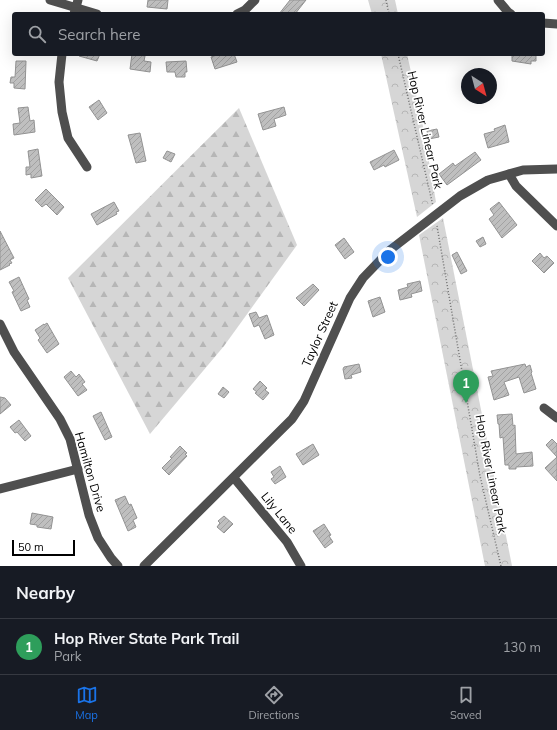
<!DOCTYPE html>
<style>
:root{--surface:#171b24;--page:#242831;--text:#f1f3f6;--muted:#9ea1a6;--line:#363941;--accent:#1a73e8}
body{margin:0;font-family:Mulish,sans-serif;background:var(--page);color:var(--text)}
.compass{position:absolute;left:461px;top:68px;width:36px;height:36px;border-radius:50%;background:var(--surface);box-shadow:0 4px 16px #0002;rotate:144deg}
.scale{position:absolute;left:12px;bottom:10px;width:63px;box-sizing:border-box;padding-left:4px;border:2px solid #000;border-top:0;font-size:11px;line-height:14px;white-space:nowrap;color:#000;-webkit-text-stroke:3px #fff;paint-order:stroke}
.you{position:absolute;left:388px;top:257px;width:14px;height:14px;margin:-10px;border:3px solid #fff;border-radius:50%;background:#1a73e8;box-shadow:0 0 0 6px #1a73e833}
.badge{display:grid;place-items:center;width:26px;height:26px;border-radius:50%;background:var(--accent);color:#fff;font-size:13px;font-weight:700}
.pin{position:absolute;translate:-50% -33px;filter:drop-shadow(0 1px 2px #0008)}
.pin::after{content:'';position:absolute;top:21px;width:14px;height:12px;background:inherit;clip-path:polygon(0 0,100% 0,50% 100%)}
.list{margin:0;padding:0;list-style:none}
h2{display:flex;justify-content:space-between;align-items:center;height:52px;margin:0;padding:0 16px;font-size:17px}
h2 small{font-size:13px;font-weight:400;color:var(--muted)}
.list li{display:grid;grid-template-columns:26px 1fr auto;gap:12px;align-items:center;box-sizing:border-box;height:56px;padding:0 16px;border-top:1px solid var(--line)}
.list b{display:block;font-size:15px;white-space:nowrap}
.list p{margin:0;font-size:13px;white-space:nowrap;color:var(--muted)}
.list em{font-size:13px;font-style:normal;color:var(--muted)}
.icon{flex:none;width:22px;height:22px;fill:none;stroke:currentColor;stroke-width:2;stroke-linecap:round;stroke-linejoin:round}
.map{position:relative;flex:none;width:557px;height:566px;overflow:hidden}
.search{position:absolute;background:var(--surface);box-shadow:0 4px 16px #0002;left:12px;right:12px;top:12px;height:44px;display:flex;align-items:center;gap:10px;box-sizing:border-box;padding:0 14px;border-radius:4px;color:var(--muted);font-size:15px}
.sheet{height:108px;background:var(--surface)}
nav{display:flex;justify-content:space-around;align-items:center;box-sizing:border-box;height:56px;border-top:1px solid var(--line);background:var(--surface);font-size:11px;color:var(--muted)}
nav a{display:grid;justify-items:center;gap:2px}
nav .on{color:var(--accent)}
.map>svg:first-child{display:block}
</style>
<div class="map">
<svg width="557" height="566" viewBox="0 0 557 566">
<defs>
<pattern id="forest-firs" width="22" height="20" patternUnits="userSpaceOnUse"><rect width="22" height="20" fill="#d6d6d6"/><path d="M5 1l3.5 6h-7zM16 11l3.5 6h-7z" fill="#b6b6b6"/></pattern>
<pattern id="park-crowns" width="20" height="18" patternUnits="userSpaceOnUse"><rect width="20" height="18" fill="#d6d6d6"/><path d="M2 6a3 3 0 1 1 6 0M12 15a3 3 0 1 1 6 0" fill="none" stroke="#b6b6b6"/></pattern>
<pattern id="building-hatch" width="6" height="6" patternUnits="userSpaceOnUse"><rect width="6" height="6" fill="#bfbfbf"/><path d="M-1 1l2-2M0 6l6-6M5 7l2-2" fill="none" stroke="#a2a2a2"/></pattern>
</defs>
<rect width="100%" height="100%" fill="#fff"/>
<!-- forest -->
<polygon fill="url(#forest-firs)" points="239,108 297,245 224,346 150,434 68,278"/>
<!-- park -->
<g fill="url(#park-crowns)">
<polygon points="368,0 395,0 398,14 372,14"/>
<polygon points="381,54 407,54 422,121 436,202 417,217"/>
<polygon points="443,218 512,566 485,566 419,235"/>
</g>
<!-- building -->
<g fill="url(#building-hatch)" stroke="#939393">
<polygon points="148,0 168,0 167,9 147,7"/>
<polygon points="290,0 306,0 295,14 279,14"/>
<polygon points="79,54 100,54 97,61 79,56"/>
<polygon points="132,54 145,56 144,61 151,62 150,72 130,69"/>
<polygon points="220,54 224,54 225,56 234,54 237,62 215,69 211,57"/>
<polygon points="512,54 536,54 536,61 531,61 531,64 512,61"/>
<polygon points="16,61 26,61 25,89 14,88 14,83 10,83 11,77 15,77"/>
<polygon points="186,61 187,72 185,72 185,77 176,77 175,72 167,72 166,62"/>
<polygon points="99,100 107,113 98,120 89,107"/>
<polygon points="28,107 30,121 34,120 35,132 14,135 13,124 20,123 18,108"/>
<polygon points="284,107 286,115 274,119 276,126 263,130 258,114"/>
<polygon points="505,125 509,142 488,148 484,134 495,131 494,129"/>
<polygon points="437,129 439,137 429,139 427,131"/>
<polygon points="140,133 146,161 136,163 128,135"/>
<polygon points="38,149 42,176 31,178 31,174 26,175 26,167 30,167 28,151"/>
<polygon points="394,150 399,160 385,167 384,165 374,170 370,162"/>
<polygon points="167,151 175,154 171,162 163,158"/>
<polygon points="475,152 481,160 447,185 439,174 453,163 455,166"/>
<polygon points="46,189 64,207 57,215 46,204 42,207 35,200"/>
<polygon points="114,202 119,211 116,212 117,214 97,225 91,214"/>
<polygon points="499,202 517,225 502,238 489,219 494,215 490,209"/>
<polygon points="0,231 14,258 10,260 12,263 9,264 10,265 0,270"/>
<polygon points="483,237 486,244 480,247 476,241"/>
<polygon points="344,238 354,252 345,259 335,245"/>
<polygon points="457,252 467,271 461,274 452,255"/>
<polygon points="540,253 544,258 547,256 554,263 544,273 532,261"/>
<polygon points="19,277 29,299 27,300 30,307 21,311 12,292 14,291 9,282"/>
<polygon points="420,281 422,291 411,294 412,297 400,300 398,290 408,287 407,284"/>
<polygon points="313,284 319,290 304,306 296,298"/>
<polygon points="380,297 385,312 373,317 368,301"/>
<polygon points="256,312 259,318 267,315 274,335 265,339 259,325 254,327 249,314"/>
<polygon points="47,323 59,344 47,353 38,340 40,338 35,330 44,324 44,325"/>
<polygon points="359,364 361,372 351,375 352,378 345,379 343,369 344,367"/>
<polygon points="525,364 526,367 530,365 532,372 531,373 536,389 524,393 519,377 504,382 509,395 494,400 488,377 493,376 491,371"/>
<polygon points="71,371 76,377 79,374 85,382 82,384 87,390 78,396 64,377"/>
<polygon points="260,381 267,388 265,390 269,393 263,400 255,393 257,392 253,389"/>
<polygon points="223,387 229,392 224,398 218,394"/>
<polygon points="0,397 5,398 11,405 0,414"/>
<polygon points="101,412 112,437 105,440 93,416"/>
<polygon points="512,414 513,426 515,425 516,454 532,452 533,466 516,467 516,469 509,469 509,465 505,465 503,437 500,438 499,424 498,424 497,415"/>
<polygon points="19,420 31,436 25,441 17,432 15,433 10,427"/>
<polygon points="552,439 557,444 557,481 545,468 557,457 546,445"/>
<polygon points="313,444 319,455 303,465 296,454"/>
<polygon points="180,446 187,453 185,454 187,456 169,475 162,468 172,458 170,457"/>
<polygon points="280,466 286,477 275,484 271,479 274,477 271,472"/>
<polygon points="125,496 129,505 131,504 137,518 133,520 136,527 128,531 115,500"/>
<polygon points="32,513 53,517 51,529 37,527 37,525 30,524"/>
<polygon points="224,516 233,524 224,533 217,527 220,523 218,521"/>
<polygon points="324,524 331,535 329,536 333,542 325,548 313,531"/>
</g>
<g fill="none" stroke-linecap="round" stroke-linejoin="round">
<!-- path -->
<g stroke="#717171" stroke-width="1.5" stroke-dasharray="1 2" stroke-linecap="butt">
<polyline points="386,0 389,14"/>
<polyline points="398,54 433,206"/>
<polyline points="437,226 480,476 501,566"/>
</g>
<!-- minor -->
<g stroke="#4f4f4f" stroke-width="9">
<polyline points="50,0 97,14"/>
<polyline points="498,0 508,12 511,14"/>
<polyline points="74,14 78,0"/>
<polyline points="237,14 245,10 255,0"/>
<polyline points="543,23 557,24"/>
<polyline points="62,54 59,82 62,112 68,138 87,167"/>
<polyline points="509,174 516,186 557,226"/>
<polyline points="0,324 14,352 60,419 70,439 89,515 98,538 111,558 118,566"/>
<polyline points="544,408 557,418"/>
<polyline points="234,478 287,542 301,566"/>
<polyline points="0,489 78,469"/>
<polyline points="144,566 292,419 304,401 350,298 363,278 390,250 460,196 488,180 523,170 557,169"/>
</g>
</g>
<g text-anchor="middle" stroke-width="3.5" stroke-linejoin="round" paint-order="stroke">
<!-- street labels -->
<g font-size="12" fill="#000" stroke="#fff">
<text transform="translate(425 130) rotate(77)" y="4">Hop River Linear Park</text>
<text transform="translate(320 334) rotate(-66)" y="4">Taylor Street</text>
<text transform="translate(90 472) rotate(74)" y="4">Hamilton Drive</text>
<text transform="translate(491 474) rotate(79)" y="4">Hop River Linear Park</text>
<text transform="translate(279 513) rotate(51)" y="4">Lily Lane</text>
</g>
</g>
</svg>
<svg class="compass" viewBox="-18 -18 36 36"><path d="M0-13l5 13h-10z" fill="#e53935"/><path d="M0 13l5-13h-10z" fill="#9ea1a6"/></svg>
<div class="scale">50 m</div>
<div class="you"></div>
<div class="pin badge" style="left:466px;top:403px;background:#2e9e5b">1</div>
<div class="search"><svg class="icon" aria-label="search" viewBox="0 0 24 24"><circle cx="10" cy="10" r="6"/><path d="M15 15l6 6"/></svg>Search here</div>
</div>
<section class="sheet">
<h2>Nearby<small></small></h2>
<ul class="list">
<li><span class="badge" style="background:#2e9e5b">1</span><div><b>Hop River State Park Trail</b><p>Park</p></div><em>130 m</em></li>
</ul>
</section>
<nav>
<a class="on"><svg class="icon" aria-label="map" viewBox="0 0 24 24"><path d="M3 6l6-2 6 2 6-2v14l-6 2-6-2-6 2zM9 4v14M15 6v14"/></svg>Map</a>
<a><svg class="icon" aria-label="directions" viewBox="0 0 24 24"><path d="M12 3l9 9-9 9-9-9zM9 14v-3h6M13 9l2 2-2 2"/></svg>Directions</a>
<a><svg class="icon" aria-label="saved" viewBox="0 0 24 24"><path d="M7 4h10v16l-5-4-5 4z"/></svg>Saved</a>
</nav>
